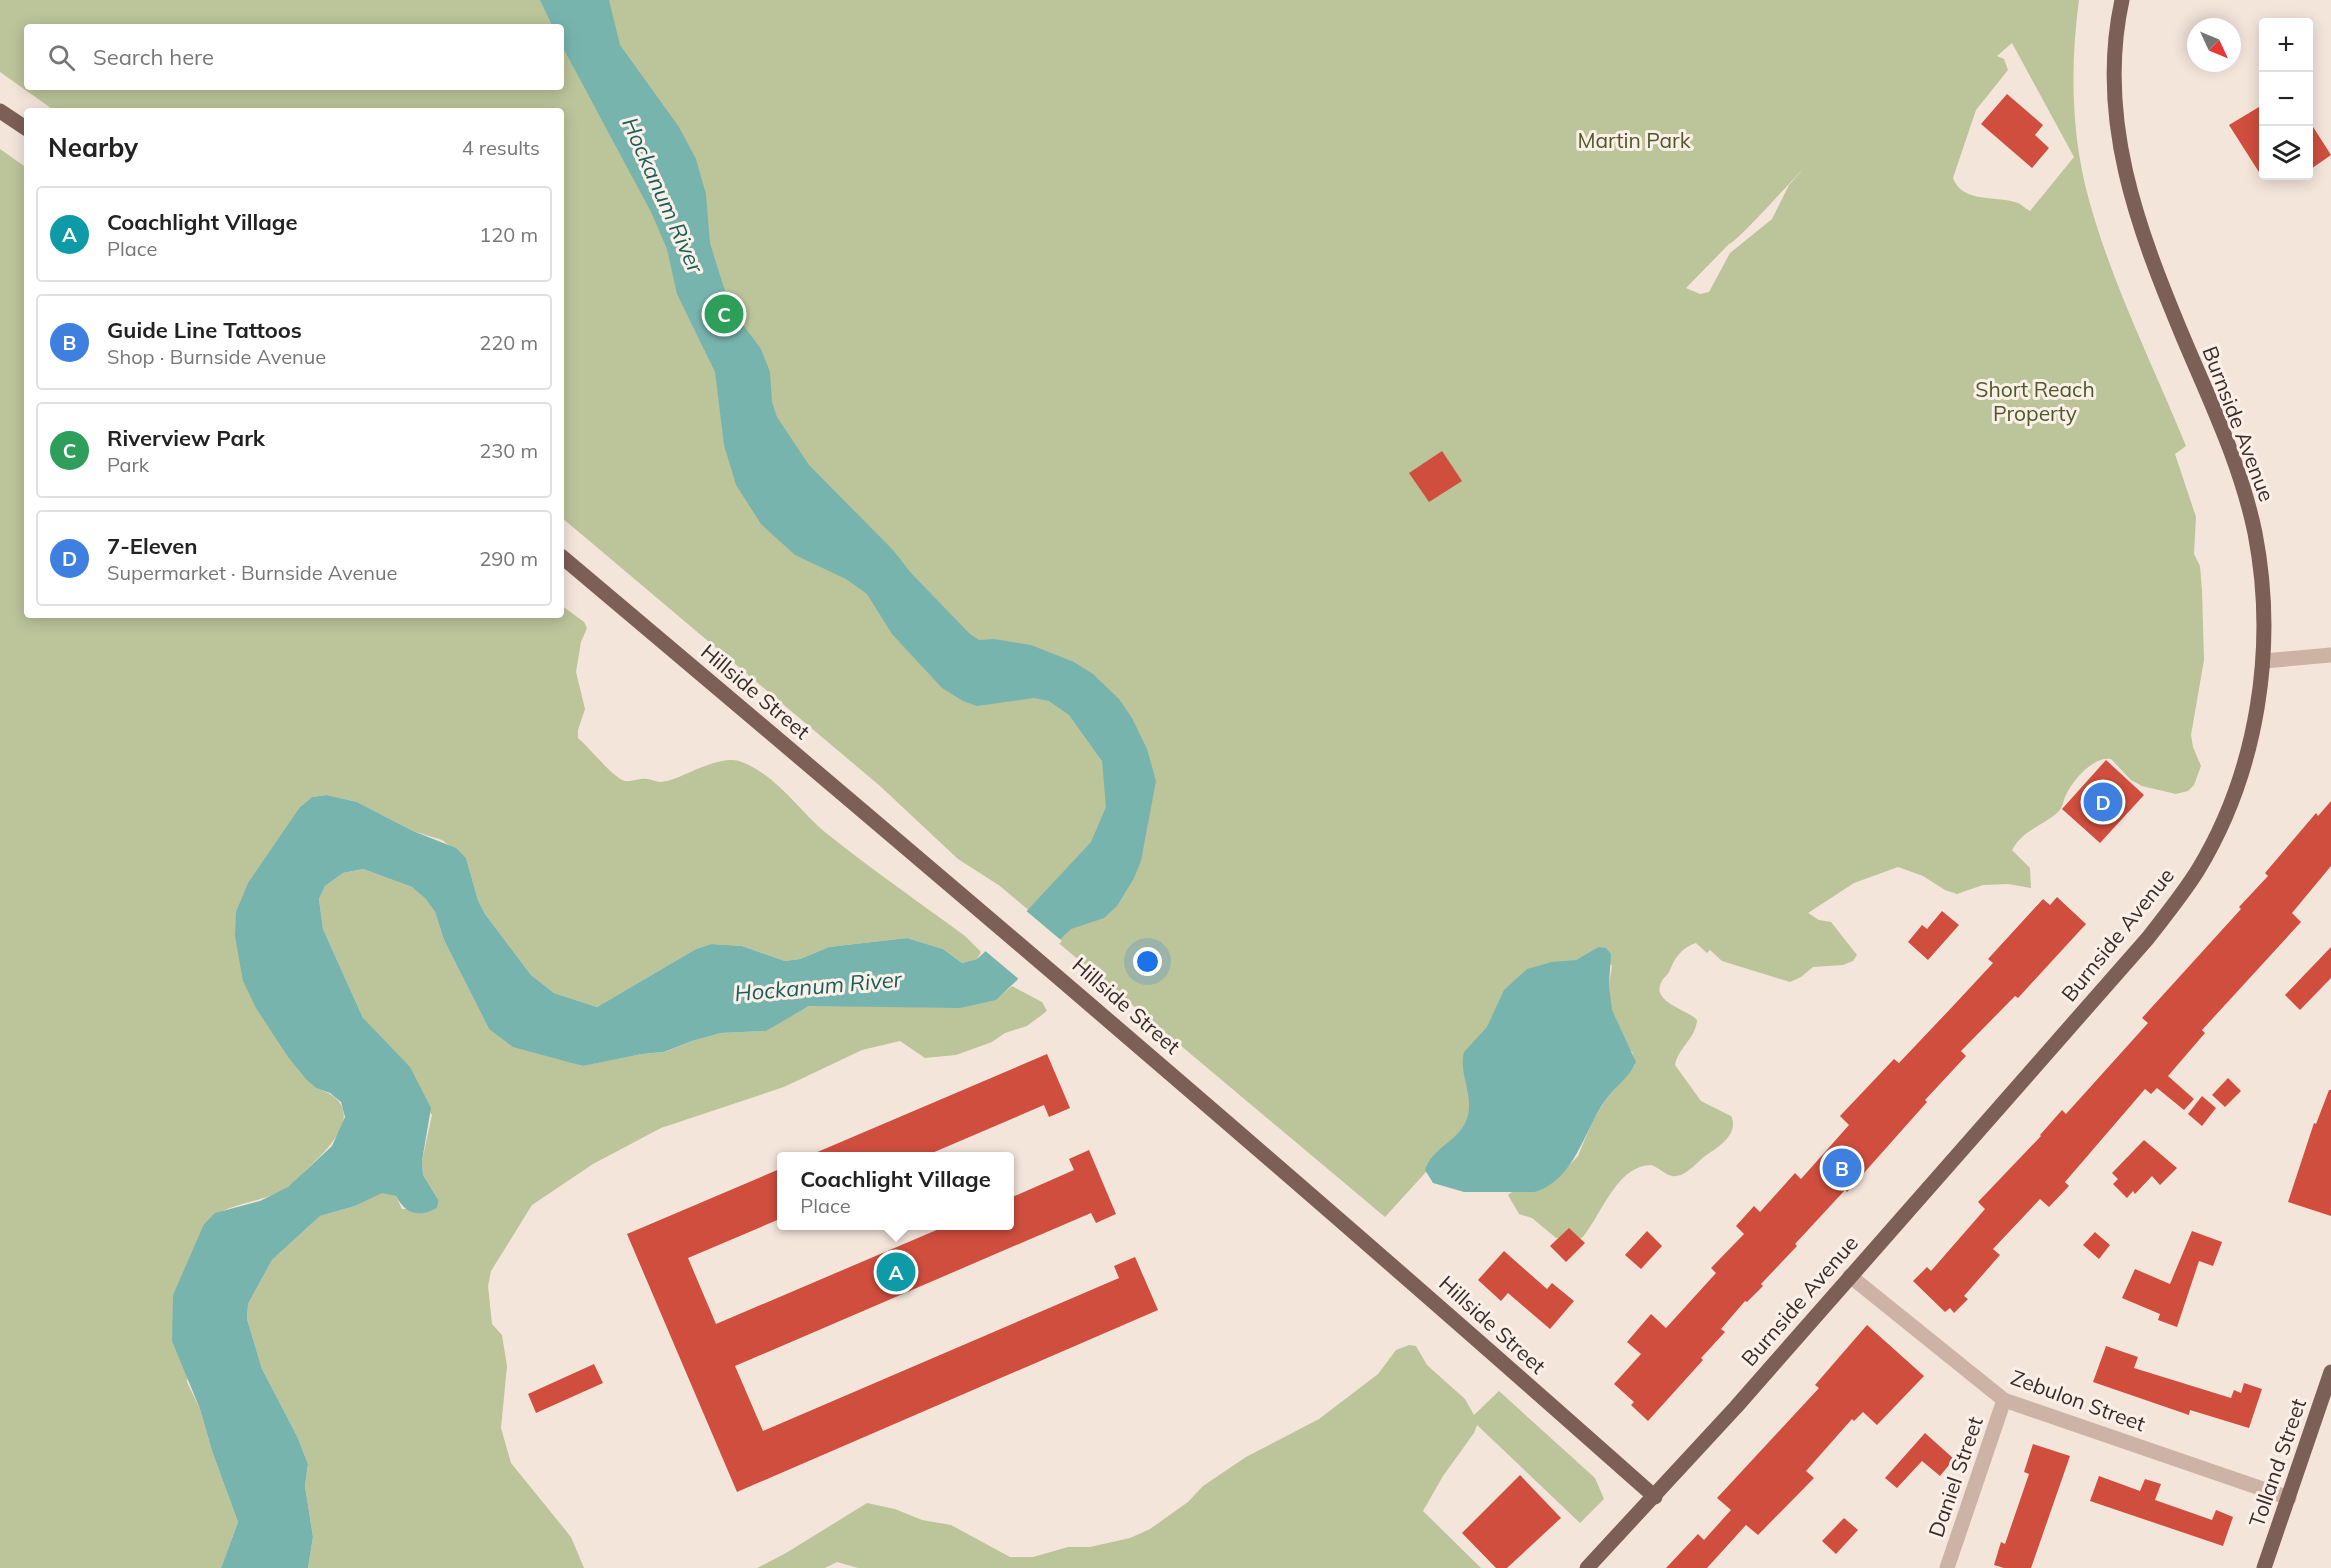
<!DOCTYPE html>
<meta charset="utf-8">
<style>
:root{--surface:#fff;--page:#f2f2f2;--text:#222;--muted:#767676;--line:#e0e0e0;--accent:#195e5a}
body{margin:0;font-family:Mulish,sans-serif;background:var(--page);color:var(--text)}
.controls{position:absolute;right:18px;top:18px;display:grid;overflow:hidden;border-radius:6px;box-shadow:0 3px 15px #0003}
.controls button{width:54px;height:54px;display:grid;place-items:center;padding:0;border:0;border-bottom:2px solid var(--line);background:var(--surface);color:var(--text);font:30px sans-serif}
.compass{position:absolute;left:2187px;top:18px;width:54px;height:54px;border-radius:50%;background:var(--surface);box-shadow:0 3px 15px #0003;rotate:134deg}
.you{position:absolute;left:1148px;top:962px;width:21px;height:21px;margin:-15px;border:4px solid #fff;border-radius:50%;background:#1a73e8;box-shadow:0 0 0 9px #1a73e833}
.badge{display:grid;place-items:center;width:39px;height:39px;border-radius:50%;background:var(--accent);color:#fff;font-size:20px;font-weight:700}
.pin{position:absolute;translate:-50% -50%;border:3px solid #fff;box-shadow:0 2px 6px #0006}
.popup{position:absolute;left:777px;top:1152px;width:237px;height:78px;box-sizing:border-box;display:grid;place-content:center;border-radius:6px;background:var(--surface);filter:drop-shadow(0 2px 4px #0005);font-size:20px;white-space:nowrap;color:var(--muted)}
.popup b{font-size:22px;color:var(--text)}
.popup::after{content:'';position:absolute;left:50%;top:100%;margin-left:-12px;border:12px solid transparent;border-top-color:var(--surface)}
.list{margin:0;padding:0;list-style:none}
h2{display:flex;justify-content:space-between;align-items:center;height:78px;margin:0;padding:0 24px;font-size:26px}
h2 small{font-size:20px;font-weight:400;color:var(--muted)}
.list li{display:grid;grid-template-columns:39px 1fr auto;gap:18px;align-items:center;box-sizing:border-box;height:96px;margin:0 12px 12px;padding:0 12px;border:2px solid var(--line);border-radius:6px}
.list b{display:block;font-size:22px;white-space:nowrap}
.list p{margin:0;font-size:20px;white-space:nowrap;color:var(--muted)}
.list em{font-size:20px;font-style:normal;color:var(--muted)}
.icon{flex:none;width:33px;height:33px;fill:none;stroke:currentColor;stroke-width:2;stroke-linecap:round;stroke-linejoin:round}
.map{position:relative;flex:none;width:2331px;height:1568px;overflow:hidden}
.search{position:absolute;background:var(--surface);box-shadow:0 3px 15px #0003;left:24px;top:24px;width:540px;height:66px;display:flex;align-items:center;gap:15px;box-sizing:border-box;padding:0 21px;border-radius:6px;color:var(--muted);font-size:22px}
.panel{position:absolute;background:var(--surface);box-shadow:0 3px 15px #0003;left:24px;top:108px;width:540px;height:510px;border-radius:6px}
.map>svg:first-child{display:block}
</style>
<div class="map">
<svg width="2331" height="1568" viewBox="0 0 2331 1568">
<rect width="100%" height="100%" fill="#f4e5db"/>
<!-- green -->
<g fill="#bcc49a" fill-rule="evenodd">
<path d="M 0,0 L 2079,0 C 2070,66 2071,135 2089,200 C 2112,284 2153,365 2186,446 L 2175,454 L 2196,517 L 2194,554 L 2200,566 L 2202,591 L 2204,660 L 2191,735 L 2193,747 L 2201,766 L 2194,785 L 2188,791 L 2176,794 L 2142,786 L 2131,780 L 2111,759 C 2093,756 2073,780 2066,795 C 2063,800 2063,808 2058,812 C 2043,826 2024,829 2012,850 L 2030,868 L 2031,888 L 2008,884 L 1983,885 L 1957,894 L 1945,890 L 1923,876 L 1898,867 L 1854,883 L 1808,913 L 1819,920 L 1831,922 L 1857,955 L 1853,961 L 1843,965 L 1813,967 L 1801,977 L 1790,982 L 1722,961 L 1710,950 L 1707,953 L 1696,943 C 1683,947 1675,957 1670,970 C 1668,975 1664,977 1662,981 C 1649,1002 1689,1010 1697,1020 C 1696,1038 1678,1048 1675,1065 L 1701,1101 L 1731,1116 C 1740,1134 1717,1148 1705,1156 C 1696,1163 1685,1178 1672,1176 C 1666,1175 1658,1167 1651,1165 C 1616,1166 1602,1215 1582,1238 L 1556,1238 L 1532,1218 L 1519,1214 L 1508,1195 L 1512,1192 L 1535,1192 L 1565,1170 L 1578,1156 L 1592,1122 L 1606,1099 L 1635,1065 L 1632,1051 L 1426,1170 L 1426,1172 L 1385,1217 L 1049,935 L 1052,930 L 1000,886 L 958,859 L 880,786 L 561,517 L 561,111 L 55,111 L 0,72 ZM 27,27 L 561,27 L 561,87 L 27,87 ZM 2012,43 L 2074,157 L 2030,211 C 2026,209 2022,205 2018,203 C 1998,195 1962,204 1953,178 L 1976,110 L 2008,70 L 2004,59 L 1997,56 ZM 1804,168 L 1789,185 L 1772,219 L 1730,253 L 1709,292 L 1700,294 L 1686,288 L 1729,244 C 1738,241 1792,180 1804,168 ZM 1598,947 L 1612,966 L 1609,985 L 1610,1002 L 1565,962 L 1576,960 Z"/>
<path d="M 0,149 L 27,168 L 27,615 L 561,615 L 561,605 L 584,622 L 587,628 L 581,642 L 576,672 L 585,709 L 578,730 L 578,738 C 590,748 613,778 625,781 C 631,782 640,778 647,779 C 651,779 656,782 660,782 C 678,782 716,754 739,761 C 776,774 797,809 826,833 C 871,869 919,902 965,936 L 981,952 L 977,959 L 962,963 L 943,949 L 907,938 L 829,947 L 800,959 L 785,961 L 742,946 L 711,944 L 696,949 L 597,1007 L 554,993 L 531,975 L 485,914 L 478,900 L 466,858 L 442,840 L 413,831 L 357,802 L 327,795 L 312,797 L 300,807 L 293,821 L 316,1088 C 368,1105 336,1142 310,1166 C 303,1173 295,1182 287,1188 C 261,1204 225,1202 204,1224 L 187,1382 L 200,1409 L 212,1451 L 238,1522 L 221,1568 L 0,1568 Z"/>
<polygon points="363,869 412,887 427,899 435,912 444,940 489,1029 582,1066 642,1054 665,1052 692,1041 721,1033 765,1031 809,1006 995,1000 1012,986 1042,1002 1047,1011 1027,1026 1005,1033 992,1042 956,1055 925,1058 900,1041 862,1050 784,1087 661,1128 593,1164 532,1205 491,1271 488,1286 492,1324 502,1335 507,1366 501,1428 511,1463 571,1537 584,1568 308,1568 313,1537 305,1486 308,1464 297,1436 262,1369 247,1319 248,1304 272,1260 320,1216 355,1206 382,1192 396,1196 402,1209 437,1208 439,1201 423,1175 422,1161 432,1115 363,1018 323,929 319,899 325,886 343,873"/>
<polygon points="1409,1345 1416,1346 1427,1365 1465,1399 1474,1415 1499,1391 1595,1478 1604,1499 1580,1523 1477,1425 1474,1433 1443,1476 1423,1511 1481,1568 858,1568 837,1562 825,1568 757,1568 786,1553 867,1503 895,1509 922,1520 951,1525 1010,1557 1033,1557 1068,1547 1090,1547 1130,1538 1150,1529 1188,1502 1203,1486 1246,1457 1319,1419 1378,1374 1396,1350"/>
</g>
<!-- water -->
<g fill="#78b4ae">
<path d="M 540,0 L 609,0 L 620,45 L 679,127 L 696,159 L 706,194 L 710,243 L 724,288 L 738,318 L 761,349 L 770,372 L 772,402 L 777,417 L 809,465 L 893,550 L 911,573 L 970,634 L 979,640 L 994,639 L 1031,645 L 1074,662 L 1093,674 L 1119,699 L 1132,718 L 1147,749 L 1156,781 L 1141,861 L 1134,878 L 1117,906 L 1104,918 L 1071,929 L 996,1000 L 960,1008 L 809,1006 L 766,1031 L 721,1033 L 692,1041 L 664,1052 L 642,1054 L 583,1066 L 513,1047 L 489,1029 L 444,940 L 435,912 L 426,899 L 412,887 L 363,869 L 343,873 L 325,886 L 319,899 L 323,929 L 363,1018 L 410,1067 L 431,1108 L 422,1161 L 423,1175 L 439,1201 L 437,1208 C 419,1218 405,1214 396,1196 L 382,1193 L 355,1206 L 320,1216 L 272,1260 L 248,1304 L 247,1319 L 262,1369 L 297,1436 L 308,1464 L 305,1486 L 313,1537 L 308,1568 L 221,1568 L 238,1522 L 212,1451 L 200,1409 L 172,1341 L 173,1295 L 204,1224 L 215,1213 L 260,1201 L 288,1187 L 332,1146 L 345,1117 L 341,1102 L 330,1093 L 316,1088 L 306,1079 L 288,1057 L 256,1008 L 243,981 L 235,936 L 236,912 L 248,883 L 300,807 L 312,797 L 327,795 L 357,802 L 413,831 L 456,848 L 466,858 L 478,900 L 485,914 L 531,975 L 554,993 L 597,1007 L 696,949 L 711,944 L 742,946 L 785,961 L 800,959 L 829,947 L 907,938 L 943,949 L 962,963 L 977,959 L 1010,929 L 1091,842 L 1106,807 L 1102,761 L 1069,715 L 1049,701 L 1034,698 L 977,706 L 963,701 L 942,688 L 892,634 L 867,594 L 846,579 L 795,555 L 761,524 L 736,485 L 724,445 L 715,372 L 677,294 L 667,249 L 651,212 L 561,44 L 561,27 L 553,27 Z"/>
<path d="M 1598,947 L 1606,948 L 1611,954 L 1609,985 L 1612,1010 L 1636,1062 C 1629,1078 1614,1087 1604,1102 C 1583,1133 1575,1179 1535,1192 L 1464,1192 L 1433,1183 L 1425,1170 C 1432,1148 1458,1141 1466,1121 C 1476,1098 1458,1075 1464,1052 L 1487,1027 L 1504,990 L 1527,969 L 1552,962 L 1576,960 Z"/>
</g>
<!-- pier -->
<polygon fill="#f4e5db" points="1024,909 1062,941 1021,981 983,949"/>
<!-- building -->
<g fill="#d04e3e">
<polygon points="2007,94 2043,125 2035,135 2049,148 2032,168 1981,124"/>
<polygon points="2264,104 2264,180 2229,125"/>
<polygon points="2308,119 2331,155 2308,171"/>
<polygon points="1442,451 1462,481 1429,502 1409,473"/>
<polygon points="2106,760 2144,795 2100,843 2062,809"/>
<polygon points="2331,801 2331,866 2292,913 2301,922 2202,1030 2205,1033 2168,1076 2194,1099 2184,1110 2157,1088 2151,1094 2145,1089 2065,1182 2069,1186 2049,1207 2040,1199 1993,1249 2000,1255 1964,1296 1968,1299 1954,1313 1950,1308 1945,1312 1913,1281 1927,1267 1931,1271 1985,1209 1978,1202 2041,1136 2040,1135 2062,1110 2066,1114 2148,1023 2142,1018 2241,909 2239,907 2268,876 2265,873 2316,813 2318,816"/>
<polygon points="2057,897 2086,924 2018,998 2015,996 1961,1051 1966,1056 1925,1100 1927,1102 1847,1192 1845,1190 1795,1244 1797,1246 1761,1284 1763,1286 1747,1302 1745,1301 1721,1329 1725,1332 1701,1358 1703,1360 1648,1421 1631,1405 1634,1402 1614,1384 1641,1354 1627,1342 1651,1314 1666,1328 1716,1273 1711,1268 1744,1234 1736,1226 1754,1206 1760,1212 1795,1173 1801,1179 1849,1125 1840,1116 1894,1059 1899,1063 1953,1006 1993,963 1988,959 2043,899 2050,905"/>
<polygon points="1942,911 1959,925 1928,960 1908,942 1922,925 1927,929"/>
<polygon points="2331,947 2331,978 2300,1010 2285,995"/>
<polygon points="1047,1054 1070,1108 1049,1117 1044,1105 925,1156 808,1156"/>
<polygon points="2228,1078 2241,1091 2225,1107 2212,1095"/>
<polygon points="2329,1090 2331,1090 2331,1216 2288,1202 2314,1123 2316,1124"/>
<polygon points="2202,1096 2216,1108 2202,1126 2188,1114"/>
<polygon points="2144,1140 2177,1168 2160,1185 2152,1176 2135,1194 2133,1191 2127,1198 2113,1184 2118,1179 2112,1173"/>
<polygon points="1089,1150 1116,1214 1096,1223 1091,1213 735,1366 763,1431 1119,1278 1114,1266 1135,1257 1158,1310 737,1492 627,1234 782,1168 782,1218 688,1258 716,1324 946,1226 1010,1226 1010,1198 1074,1170 1069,1159"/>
<polygon points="1569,1228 1585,1243 1566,1262 1550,1246"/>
<polygon points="1647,1231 1662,1246 1641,1269 1625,1255"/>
<polygon points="2192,1231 2222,1242 2213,1266 2199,1261 2177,1327 2158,1320 2160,1314 2122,1298 2135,1269 2170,1284"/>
<polygon points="2095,1232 2110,1245 2099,1259 2083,1245"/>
<polygon points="1504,1251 1547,1289 1552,1283 1574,1301 1550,1329 1508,1293 1501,1301 1478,1280"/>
<polygon points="1867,1325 1924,1376 1877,1425 1863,1412 1854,1421 1852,1419 1806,1471 1814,1478 1758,1535 1746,1525 1707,1568 1666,1568 1698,1534 1704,1540 1731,1510 1717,1498 1819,1388 1815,1385"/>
<polygon points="2106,1346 2138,1357 2134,1368 2231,1398 2234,1390 2241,1393 2244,1383 2262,1389 2249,1428 2190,1410 2189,1415 2093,1382"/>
<polygon points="594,1364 603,1383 536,1413 528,1394"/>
<polygon points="1925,1433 1954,1459 1940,1476 1922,1461 1897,1488 1885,1478"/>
<polygon points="2033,1444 2070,1456 2031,1568 2004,1568 1994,1565 2001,1542 2005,1544 2029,1474 2024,1472"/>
<polygon points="1520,1475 1561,1518 1507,1568 1496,1568 1462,1533"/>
<polygon points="2099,1476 2140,1491 2145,1479 2161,1484 2155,1500 2212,1520 2216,1510 2233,1517 2223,1546 2090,1501"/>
<polygon points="1844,1518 1858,1530 1836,1554 1822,1541"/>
</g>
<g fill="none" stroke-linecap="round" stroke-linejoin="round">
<!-- minor -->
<g stroke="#cdb3a6" stroke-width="15">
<polyline points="2264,661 2331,655"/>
<polyline points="1850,1276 2004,1400 2289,1498"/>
<polyline points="1947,1568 2004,1400"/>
</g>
<!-- major -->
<g stroke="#7c5f57" stroke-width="15">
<polyline points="0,111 27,129"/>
<path d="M 561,556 C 929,866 1295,1177 1655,1497"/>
<path d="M 1587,1568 L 1736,1407 L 2148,938 C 2165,916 2183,894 2198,870 C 2258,771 2277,646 2255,533 C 2241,465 2210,401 2183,337 C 2138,229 2096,119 2122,0"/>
<polyline points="2264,1568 2331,1372"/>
</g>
</g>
<g text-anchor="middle" stroke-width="6" stroke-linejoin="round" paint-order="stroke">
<!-- park labels -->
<g font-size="21" fill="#4e5929" stroke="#fbf0e8">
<text x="1634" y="148">Martin Park</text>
<text x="2035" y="397">Short Reach<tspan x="2035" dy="24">Property</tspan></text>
</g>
<!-- street labels -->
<g font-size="21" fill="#392b28" stroke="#fbf0e8">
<text transform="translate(2238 424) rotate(69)" y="7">Burnside Avenue</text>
<text transform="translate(755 692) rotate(40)" y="7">Hillside Street</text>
<text transform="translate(2118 935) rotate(-51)" y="7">Burnside Avenue</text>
<text transform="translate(1126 1006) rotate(41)" y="7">Hillside Street</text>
<text transform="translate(1800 1301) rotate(-49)" y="7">Burnside Avenue</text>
<text transform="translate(1492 1325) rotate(42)" y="7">Hillside Street</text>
<text transform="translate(2078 1401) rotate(20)" y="7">Zebulon Street</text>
<text transform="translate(2278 1463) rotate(-71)" y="7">Tolland Street</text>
<text transform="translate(1956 1477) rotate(-71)" y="7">Daniel Street</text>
</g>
<!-- water labels -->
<g font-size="22" font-style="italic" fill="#195e5a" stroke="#fbf0e8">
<text transform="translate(663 195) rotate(66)" y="8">Hockanum River</text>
<text transform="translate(818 986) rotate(-5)" y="8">Hockanum River</text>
</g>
</g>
</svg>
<div class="controls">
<button>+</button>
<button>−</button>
<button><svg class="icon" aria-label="layers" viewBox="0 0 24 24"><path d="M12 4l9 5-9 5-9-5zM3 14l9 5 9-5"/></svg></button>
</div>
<svg class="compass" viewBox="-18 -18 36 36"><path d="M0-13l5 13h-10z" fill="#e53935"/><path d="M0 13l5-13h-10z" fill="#767676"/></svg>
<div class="you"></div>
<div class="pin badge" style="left:896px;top:1272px;background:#0f9aa8">A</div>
<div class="popup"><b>Coachlight Village</b>Place</div>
<div class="pin badge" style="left:1842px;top:1168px;background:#3f7fe0">B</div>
<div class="pin badge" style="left:724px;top:314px;background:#2e9e5b">C</div>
<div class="pin badge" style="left:2103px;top:802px;background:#3f7fe0">D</div>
<div class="search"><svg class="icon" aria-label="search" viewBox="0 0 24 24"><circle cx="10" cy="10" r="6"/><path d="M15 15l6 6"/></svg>Search here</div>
<section class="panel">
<h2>Nearby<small>4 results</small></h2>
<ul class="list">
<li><span class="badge" style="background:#0f9aa8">A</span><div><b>Coachlight Village</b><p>Place</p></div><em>120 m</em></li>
<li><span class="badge" style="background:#3f7fe0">B</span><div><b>Guide Line Tattoos</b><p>Shop · Burnside Avenue</p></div><em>220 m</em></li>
<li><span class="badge" style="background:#2e9e5b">C</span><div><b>Riverview Park</b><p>Park</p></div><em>230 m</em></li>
<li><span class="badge" style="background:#3f7fe0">D</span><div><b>7-Eleven</b><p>Supermarket · Burnside Avenue</p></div><em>290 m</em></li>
</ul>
</section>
</div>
